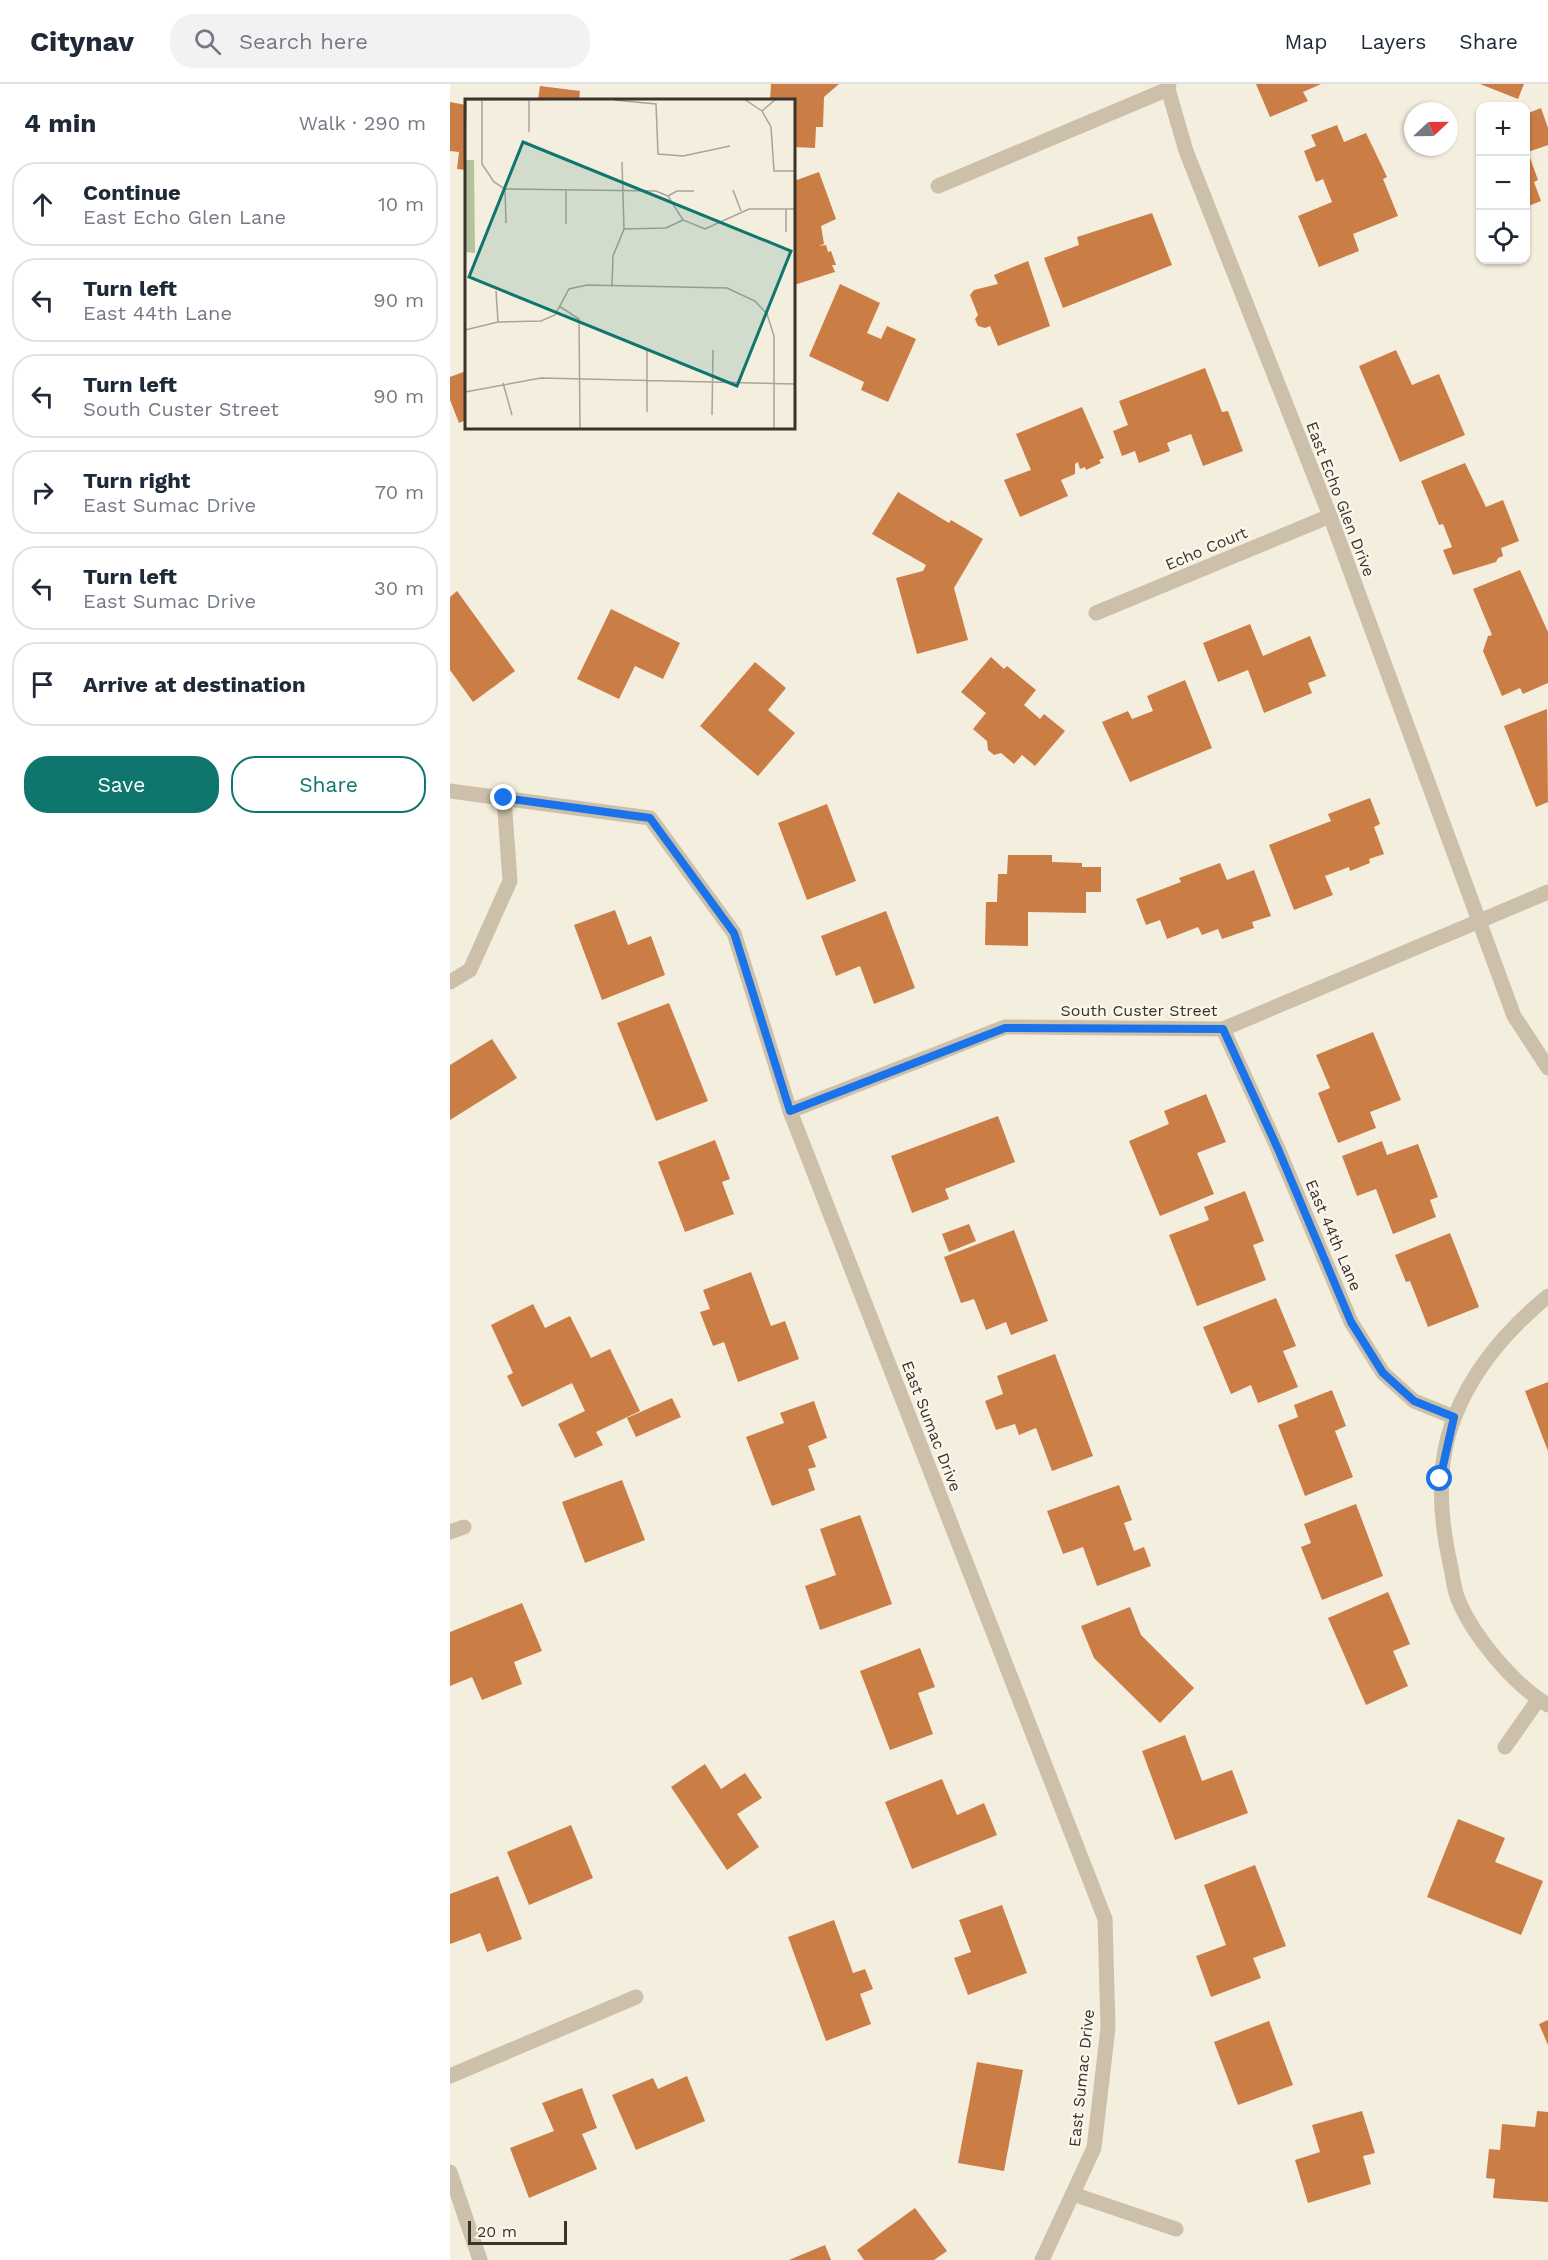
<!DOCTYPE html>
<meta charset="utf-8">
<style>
:root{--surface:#fff;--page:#f2f2f3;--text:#1f2937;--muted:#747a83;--line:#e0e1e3;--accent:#0f766e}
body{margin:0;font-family:"Work Sans",sans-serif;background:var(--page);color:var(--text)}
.controls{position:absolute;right:18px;top:18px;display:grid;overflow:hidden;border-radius:12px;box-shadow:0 2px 4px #0004}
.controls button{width:54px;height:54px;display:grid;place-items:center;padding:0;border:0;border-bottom:2px solid var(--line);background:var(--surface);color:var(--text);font:30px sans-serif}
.compass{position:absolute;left:954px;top:18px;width:54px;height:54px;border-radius:50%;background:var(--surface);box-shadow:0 2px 4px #0004;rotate:68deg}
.scale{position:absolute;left:18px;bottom:15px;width:99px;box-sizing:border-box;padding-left:6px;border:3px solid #3b322a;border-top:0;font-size:16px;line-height:21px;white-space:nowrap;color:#3b322a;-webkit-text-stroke:4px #fbf7ec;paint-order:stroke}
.stop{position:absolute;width:18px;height:18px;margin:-14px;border:4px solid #1a73e8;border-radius:50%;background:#fff}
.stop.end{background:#1a73e8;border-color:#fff;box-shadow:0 2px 6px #0008}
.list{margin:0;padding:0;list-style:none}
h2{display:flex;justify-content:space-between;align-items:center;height:78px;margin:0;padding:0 24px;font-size:26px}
h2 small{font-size:20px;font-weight:400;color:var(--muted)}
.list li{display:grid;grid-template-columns:39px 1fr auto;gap:18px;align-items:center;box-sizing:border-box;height:84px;margin:0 12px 12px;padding:0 12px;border:2px solid var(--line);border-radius:24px}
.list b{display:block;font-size:22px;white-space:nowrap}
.list p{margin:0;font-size:20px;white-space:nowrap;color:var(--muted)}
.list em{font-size:20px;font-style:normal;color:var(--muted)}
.actions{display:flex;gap:12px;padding:18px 24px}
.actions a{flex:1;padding:14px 0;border:2px solid var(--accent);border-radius:24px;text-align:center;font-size:21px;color:var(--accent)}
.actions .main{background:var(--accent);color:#fff}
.icon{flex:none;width:33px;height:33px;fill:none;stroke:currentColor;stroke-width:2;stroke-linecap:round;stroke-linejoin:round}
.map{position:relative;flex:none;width:1098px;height:2176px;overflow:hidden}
header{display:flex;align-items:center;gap:36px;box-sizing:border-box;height:84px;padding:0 30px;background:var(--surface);border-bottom:2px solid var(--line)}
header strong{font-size:28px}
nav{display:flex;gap:33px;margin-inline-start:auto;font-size:21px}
.search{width:420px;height:54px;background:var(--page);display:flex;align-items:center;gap:15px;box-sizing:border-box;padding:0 21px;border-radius:24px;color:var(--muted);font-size:22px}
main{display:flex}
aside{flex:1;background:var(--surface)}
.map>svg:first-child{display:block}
</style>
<header>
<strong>Citynav</strong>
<div class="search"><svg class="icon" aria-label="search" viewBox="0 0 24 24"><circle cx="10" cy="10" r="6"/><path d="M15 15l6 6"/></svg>Search here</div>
<nav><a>Map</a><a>Layers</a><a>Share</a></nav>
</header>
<main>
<aside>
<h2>4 min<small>Walk · 290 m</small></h2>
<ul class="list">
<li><svg class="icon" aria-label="ahead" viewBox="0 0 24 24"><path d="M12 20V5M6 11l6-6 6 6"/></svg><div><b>Continue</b><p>East Echo Glen Lane</p></div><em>10 m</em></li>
<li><svg class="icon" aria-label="left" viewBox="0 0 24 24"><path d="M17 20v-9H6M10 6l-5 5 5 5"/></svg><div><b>Turn left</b><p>East 44th Lane</p></div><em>90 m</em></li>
<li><svg class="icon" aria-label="left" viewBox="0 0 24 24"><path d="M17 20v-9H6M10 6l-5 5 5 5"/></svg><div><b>Turn left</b><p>South Custer Street</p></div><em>90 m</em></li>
<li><svg class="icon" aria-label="right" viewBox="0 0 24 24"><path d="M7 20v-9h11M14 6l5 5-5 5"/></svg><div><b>Turn right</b><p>East Sumac Drive</p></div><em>70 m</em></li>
<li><svg class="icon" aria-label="left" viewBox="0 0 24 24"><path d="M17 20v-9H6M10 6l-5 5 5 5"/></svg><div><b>Turn left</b><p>East Sumac Drive</p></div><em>30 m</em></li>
<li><svg class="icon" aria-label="arrive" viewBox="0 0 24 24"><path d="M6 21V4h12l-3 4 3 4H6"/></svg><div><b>Arrive at destination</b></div></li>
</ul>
<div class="actions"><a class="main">Save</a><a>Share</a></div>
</aside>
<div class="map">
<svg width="1098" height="2176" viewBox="0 0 1098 2176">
<rect width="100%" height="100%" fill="#f4eedf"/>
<!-- building -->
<g fill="#cb7d46">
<polygon points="321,0 389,0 374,13 373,43 366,43 365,64 344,63 344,16 320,16"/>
<polygon points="806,0 871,0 853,8 858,17 820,33"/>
<polygon points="1030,0 1074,0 1068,15"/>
<polygon points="90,2 130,7 129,16 88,16"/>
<polygon points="0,18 16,21 16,86 7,85 9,68 0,67"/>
<polygon points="1091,24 1098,44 1098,61 1078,68 1088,96 1084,98 1091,117 1076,123 1076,30"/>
<polygon points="887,41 894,58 916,49 937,93 933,95 948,132 903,150 909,167 869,183 848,132 882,118 873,95 866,98 854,67 866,62 861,51"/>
<polygon points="369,88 386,135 371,142 374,160 369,162 376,161 378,168 381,167 386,181 382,181 385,188 344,201 344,97"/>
<polygon points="702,129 722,181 613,224 594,174 629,161 627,153"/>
<polygon points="578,177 600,242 548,262 540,242 535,244 528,242 525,235 528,231 520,211 524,206 548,200 544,191"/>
<polygon points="390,200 430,219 417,249 431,255 437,242 466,255 438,318 411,306 414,298 359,272"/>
<polygon points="946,266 962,301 989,290 1015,351 950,378 909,282"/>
<polygon points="755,284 772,328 778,327 793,367 753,382 741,350 717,359 720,367 689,379 685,367 672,372 663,347 678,341 669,317"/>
<polygon points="16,287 16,336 9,339 0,316 0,293"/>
<polygon points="632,323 654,374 649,376 651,379 636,386 635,383 630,385 628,378 625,380 625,390 611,396 618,412 570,433 554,396 581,386 566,350"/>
<polygon points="1015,379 1036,423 1053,416 1069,457 1051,464 1053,472 1048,474 1046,478 1003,491 993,466 1002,463 993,440 989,441 971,397"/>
<polygon points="448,408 499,439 501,436 533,455 504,504 518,556 467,570 446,494 473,487 476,481 422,450"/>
<polygon points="1070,486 1098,548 1098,599 1073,610 1070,604 1052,612 1033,567 1038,552 1042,551 1023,505"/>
<polygon points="7,507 65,587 23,618 0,586 0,513"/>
<polygon points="161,525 230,559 213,595 185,582 169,615 127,595"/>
<polygon points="800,540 813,572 860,552 876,592 858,599 862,609 814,629 798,586 768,598 753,559"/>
<polygon points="541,573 554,585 557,582 586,606 574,621 590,635 594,630 615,647 585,682 572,671 564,680 551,669 544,671 538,666 537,657 523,645 536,629 511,608"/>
<polygon points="305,578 336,604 318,626 345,649 308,692 250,642"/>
<polygon points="735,596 762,664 680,698 652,638 678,627 682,635 703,627 697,612"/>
<polygon points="1097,625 1098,718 1086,723 1054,642"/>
<polygon points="920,714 930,740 924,743 934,770 919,775 920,779 900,787 899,783 875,792 883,811 844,826 819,761 881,737 878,730"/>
<polygon points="377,720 406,797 357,816 328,739"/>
<polygon points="558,771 602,771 602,778 632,779 632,783 651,783 651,808 636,808 636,829 578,828 578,862 535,861 536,818 547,818 548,790 557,790"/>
<polygon points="770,779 777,796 804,786 821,832 802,838 804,844 772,855 768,845 752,851 748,843 717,855 710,836 696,841 686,815 731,798 729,794"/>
<polygon points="165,826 178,861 201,852 215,891 152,916 124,841"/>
<polygon points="436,827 465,904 424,920 410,882 386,892 371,852"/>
<polygon points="219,919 258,1017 206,1037 167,939"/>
<polygon points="923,948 951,1016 920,1028 926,1044 888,1059 868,1009 880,1004 866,971"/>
<polygon points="42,955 67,994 0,1036 0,981"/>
<polygon points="756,1010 776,1058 747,1069 764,1110 710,1132 679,1057 719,1040 714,1027"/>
<polygon points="548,1032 565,1078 495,1105 499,1115 462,1129 441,1072"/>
<polygon points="265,1056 280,1095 272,1098 284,1130 235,1148 208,1078"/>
<polygon points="932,1057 937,1071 968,1060 988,1113 980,1116 986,1133 943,1150 926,1105 907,1112 892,1072"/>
<polygon points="795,1107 814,1157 803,1161 816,1196 747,1222 719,1151 759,1136 754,1123"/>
<polygon points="519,1140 526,1157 499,1168 492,1150"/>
<polygon points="564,1146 598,1237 561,1251 556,1238 536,1246 524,1215 511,1219 494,1173"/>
<polygon points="1000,1149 1029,1223 978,1243 960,1197 956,1198 945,1171"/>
<polygon points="301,1188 321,1242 335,1237 349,1275 288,1298 274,1258 263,1262 250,1228 260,1225 253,1206"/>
<polygon points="826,1214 846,1262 833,1267 848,1303 808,1319 801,1301 781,1310 753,1243"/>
<polygon points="83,1220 95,1244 120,1232 141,1274 160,1265 190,1327 146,1348 153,1361 125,1374 108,1340 135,1327 122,1299 72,1323 57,1292 63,1289 41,1241"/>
<polygon points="605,1270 643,1372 602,1387 586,1344 569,1351 565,1340 546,1346 535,1317 553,1310 547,1292"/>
<polygon points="1098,1298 1098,1367 1075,1307"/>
<polygon points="882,1306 896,1342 885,1347 903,1393 855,1412 828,1341 848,1333 844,1321"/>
<polygon points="222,1314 231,1333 186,1353 177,1334"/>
<polygon points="364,1317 377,1354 358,1362 366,1383 358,1385 365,1406 322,1422 296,1353 334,1339 330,1329"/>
<polygon points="172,1396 195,1456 135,1479 112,1418"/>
<polygon points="669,1401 682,1436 674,1439 684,1467 694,1463 701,1482 647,1502 633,1463 613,1470 597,1427"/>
<polygon points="906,1420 933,1492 872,1516 851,1463 861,1459 854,1440"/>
<polygon points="410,1431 442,1520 370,1546 355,1502 386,1491 370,1445"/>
<polygon points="938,1508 960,1560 943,1567 958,1602 916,1621 878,1534"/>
<polygon points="72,1519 92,1567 64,1578 72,1600 32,1616 22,1593 0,1602 0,1548"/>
<polygon points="680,1523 691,1551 744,1604 710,1639 644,1574 631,1542"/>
<polygon points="470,1564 485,1603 468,1609 483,1650 440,1666 410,1587"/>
<polygon points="735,1651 752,1697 782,1686 798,1729 725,1756 692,1667"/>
<polygon points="255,1680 271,1705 295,1689 312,1714 287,1730 309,1763 277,1786 221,1703"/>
<polygon points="492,1695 507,1731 534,1719 547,1751 462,1785 435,1718"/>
<polygon points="1008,1735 1055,1754 1045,1778 1093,1797 1071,1851 977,1813"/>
<polygon points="121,1741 143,1794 79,1821 57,1768"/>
<polygon points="805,1781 836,1862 803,1874 811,1894 761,1913 746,1872 776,1861 754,1801"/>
<polygon points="48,1792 72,1855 37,1868 30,1849 0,1860 0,1810"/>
<polygon points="552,1821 577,1889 518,1911 504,1874 521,1868 509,1836"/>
<polygon points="384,1836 403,1889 415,1885 423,1905 410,1910 421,1940 376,1957 338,1853"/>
<polygon points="1098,1936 1098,1961 1089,1940"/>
<polygon points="819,1937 843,2001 788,2021 764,1958"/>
<polygon points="527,1978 573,1986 554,2087 508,2079"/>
<polygon points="237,1992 255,2037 186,2066 162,2011 203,1994 208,2005"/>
<polygon points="132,2004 147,2044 132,2050 147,2085 79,2114 60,2064 104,2047 92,2019"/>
<polygon points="912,2027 925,2069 913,2072 921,2100 858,2119 845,2076 870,2068 862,2041"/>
<polygon points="1087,2027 1098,2028 1098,2118 1043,2114 1045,2095 1036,2094 1039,2065 1050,2066 1052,2040 1085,2043"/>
<polygon points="465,2124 497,2167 484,2176 414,2176 407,2166"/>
<polygon points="375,2161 381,2176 339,2176"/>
</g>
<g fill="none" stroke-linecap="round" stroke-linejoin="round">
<!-- street -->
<g stroke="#cdc0aa" stroke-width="15">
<polyline points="719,0 718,5 736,67 880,432 1064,932 1098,984"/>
<polyline points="488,102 718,5"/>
<polyline points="646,529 880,432"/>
<polyline points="0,707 200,734 284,849 340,1027 655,1835 658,1944 644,2064 592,2176"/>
<polyline points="0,898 20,886 60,797 54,714"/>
<polyline points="773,945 828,1065 901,1238 933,1289 964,1317 1004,1333"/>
<polyline points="340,1027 555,943 773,945 1098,808"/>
<path d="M 1098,1212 C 1058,1245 1024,1283 1005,1332 C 985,1381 990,1435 1001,1484 C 1003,1494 1004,1506 1008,1515 C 1023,1552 1064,1601 1098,1621"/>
<polyline points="0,1448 14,1443"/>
<polyline points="1055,1663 1088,1616"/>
<polyline points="0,1992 186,1913"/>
<polyline points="0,2088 30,2176"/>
<polyline points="623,2110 726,2145"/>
</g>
</g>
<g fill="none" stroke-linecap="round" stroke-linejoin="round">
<!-- route -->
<polyline stroke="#1a73e8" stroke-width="8" points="54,714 200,734 284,849 340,1027 555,944 773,945 828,1065 901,1238 933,1289 964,1317 1004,1333 990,1395"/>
</g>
<g text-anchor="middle" stroke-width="4.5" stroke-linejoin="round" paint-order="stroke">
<!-- street labels -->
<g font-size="16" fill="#3b322a" stroke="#fbf7ec">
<text transform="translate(891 415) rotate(69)" y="6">East Echo Glen Drive</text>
<text transform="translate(756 464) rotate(-23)" y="6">Echo Court</text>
<text x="689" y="932">South Custer Street</text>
<text transform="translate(884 1151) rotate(67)" y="6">East 44th Lane</text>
<text transform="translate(482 1342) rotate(69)" y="6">East Sumac Drive</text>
<text transform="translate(631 1994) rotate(-84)" y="6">East Sumac Drive</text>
</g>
</g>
<!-- overview -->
<g transform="translate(15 15)">
<rect width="330" height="330" fill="#f4eedf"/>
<path d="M 0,61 L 9,61 L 10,154 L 0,153 Z" fill="#b1c49e"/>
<path fill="none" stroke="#aaa397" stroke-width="1.5" d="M 118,0 L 152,0M 279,0 L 297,12 L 306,28 L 309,72 L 330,72M 0,1 L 116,0M 17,1 L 17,65 L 29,83 L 40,90 L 191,92 L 203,97 L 218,121 L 240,130 L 284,110 L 330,110M 64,1 L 64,33M 149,1 L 191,5 L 193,55 L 218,57 L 265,47M 297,12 L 311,0M 0,51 L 1,1M 40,90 L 41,124M 268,91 L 276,112M 101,92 L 101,125M 203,97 L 212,92 L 229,92M 321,110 L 321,133M 159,130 L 201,129 L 218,121M 147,188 L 148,157 L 159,130 L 157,63M 31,192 L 33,223M 94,207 L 114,220 L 115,330M 0,231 L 33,223 L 76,222 L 90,216 L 104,190 L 122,186 L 262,189 L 290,202 L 302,215 L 309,237 L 309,330M 182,249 L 182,313M 38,284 L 47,316M 0,293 L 76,279 L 330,285M 247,316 L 248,251"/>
<path fill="#0f766e" fill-opacity="0.15" stroke="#0f766e" stroke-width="3" d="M 58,43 L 326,152 L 272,287 L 4,178 Z"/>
<rect width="330" height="330" fill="none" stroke="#3b322a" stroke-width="3"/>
</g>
</svg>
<div class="controls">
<button>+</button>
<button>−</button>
<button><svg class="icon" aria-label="locate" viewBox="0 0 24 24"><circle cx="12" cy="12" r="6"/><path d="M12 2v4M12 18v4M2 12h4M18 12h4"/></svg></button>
</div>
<svg class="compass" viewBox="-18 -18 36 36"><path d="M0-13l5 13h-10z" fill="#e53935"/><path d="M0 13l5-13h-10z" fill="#747a83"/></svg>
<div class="scale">20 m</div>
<div class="stop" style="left:990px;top:1395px"></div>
<div class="stop end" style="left:54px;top:714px"></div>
</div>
</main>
